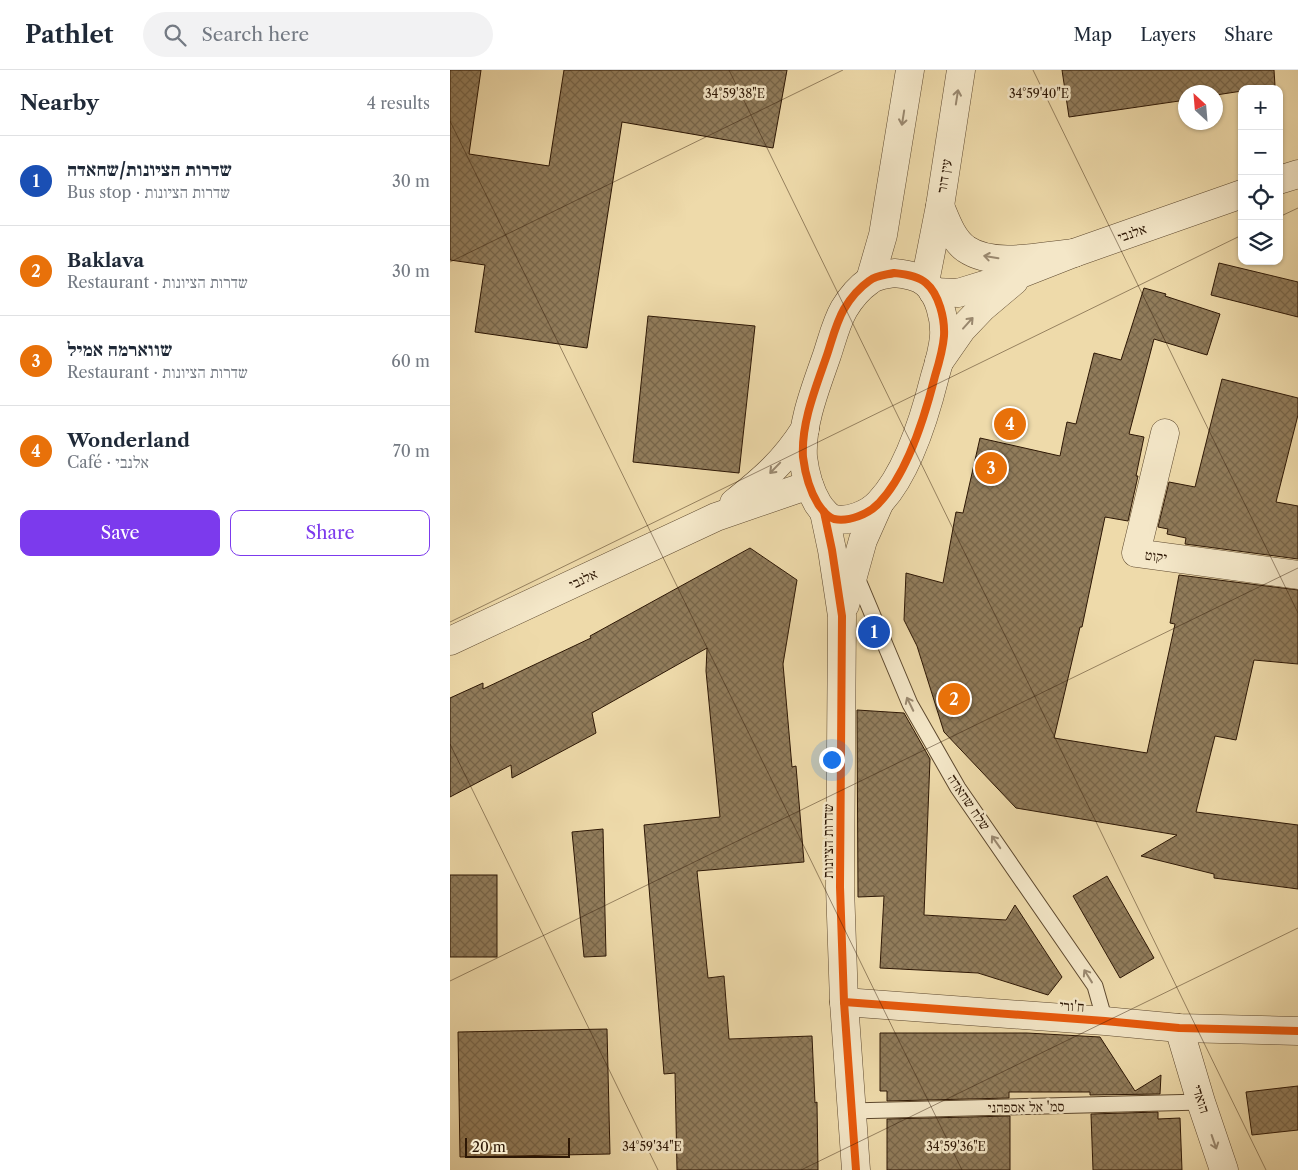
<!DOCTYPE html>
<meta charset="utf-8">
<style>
:root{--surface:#fff;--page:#f2f2f3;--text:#1f2937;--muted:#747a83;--line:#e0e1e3;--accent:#7c3aed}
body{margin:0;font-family:"Libre Caslon Text","Frank Ruhl Libre",serif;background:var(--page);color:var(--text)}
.controls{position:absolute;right:15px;top:15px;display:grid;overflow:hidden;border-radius:10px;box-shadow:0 1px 4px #0004}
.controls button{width:45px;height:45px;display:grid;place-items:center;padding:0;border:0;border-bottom:1px solid var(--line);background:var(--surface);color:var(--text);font:25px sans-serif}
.compass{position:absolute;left:728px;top:15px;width:45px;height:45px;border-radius:50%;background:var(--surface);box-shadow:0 1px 4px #0004;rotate:334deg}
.scale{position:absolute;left:15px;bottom:12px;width:105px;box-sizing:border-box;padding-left:5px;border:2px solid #2d1705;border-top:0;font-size:14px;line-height:18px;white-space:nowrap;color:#2d1705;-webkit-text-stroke:4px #f4e7c8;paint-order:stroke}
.you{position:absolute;left:381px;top:689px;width:18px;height:18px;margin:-12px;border:4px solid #fff;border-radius:50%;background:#1a73e8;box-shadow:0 0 0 8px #1a73e833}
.badge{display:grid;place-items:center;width:32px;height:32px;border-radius:50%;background:var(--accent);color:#fff;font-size:16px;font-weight:700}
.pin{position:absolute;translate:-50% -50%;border:2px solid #fff;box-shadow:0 1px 5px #0006}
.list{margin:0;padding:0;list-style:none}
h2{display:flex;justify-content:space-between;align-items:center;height:65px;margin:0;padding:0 20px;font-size:21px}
h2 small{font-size:16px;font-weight:400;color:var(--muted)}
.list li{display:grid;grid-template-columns:32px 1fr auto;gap:15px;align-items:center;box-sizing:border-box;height:90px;padding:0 20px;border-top:1px solid var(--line)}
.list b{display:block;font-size:19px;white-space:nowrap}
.list p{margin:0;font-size:16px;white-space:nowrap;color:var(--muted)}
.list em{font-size:16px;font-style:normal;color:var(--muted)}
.actions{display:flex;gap:10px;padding:15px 20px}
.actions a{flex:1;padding:11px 0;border:1px solid var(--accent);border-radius:10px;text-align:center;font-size:18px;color:var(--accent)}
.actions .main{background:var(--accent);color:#fff}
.icon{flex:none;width:28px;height:28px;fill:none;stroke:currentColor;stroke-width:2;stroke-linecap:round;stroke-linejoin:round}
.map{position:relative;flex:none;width:848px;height:1100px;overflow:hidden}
header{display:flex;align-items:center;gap:30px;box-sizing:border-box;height:70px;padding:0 25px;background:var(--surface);border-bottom:1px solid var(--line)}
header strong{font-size:24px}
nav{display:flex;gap:28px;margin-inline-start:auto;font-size:18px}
.search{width:350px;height:45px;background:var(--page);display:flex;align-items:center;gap:12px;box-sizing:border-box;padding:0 18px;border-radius:28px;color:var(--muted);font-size:19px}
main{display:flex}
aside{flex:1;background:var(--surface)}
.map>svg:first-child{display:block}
</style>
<header>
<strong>Pathlet</strong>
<div class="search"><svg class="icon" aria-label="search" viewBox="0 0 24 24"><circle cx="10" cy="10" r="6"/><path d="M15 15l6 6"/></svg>Search here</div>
<nav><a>Map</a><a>Layers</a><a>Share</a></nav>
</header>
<main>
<aside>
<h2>Nearby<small>4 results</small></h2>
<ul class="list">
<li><span class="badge" style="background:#1a4fb4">1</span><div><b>שדרות הציונות/שחאדה</b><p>Bus stop · שדרות הציונות</p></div><em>30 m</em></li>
<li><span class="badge" style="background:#e8710a">2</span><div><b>Baklava</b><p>Restaurant · שדרות הציונות</p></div><em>30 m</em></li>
<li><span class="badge" style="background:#e8710a">3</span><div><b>שווארמה אמיל</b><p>Restaurant · שדרות הציונות</p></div><em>60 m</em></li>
<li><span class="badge" style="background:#e8710a">4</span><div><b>Wonderland</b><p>Café · אלנבי</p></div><em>70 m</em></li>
</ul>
<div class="actions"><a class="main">Save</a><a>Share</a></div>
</aside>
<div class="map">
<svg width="848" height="1100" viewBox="0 0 848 1100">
<defs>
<pattern id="building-cross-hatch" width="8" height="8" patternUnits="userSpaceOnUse" patternTransform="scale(1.25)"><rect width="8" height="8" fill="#917c5b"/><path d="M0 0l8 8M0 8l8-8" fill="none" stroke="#776549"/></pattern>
</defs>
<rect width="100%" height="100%" fill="#eedaaa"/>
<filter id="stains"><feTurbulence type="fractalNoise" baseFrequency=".004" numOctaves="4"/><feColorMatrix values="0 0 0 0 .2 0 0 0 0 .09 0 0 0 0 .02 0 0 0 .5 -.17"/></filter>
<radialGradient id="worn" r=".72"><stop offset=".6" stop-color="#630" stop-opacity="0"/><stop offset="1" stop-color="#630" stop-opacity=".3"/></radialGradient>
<!-- building -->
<g fill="url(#building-cross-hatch)" stroke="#2d1705">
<polygon points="0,0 31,0 19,84 99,96 114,0 337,0 323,78 172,52 137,278 25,262 35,195 0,190"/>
<polygon points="612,0 824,0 825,16 792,19 792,21 766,25 766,22 736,22 736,30 619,47"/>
<polygon points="769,193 848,212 848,247 761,225"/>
<polygon points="694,218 716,224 715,226 770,244 757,285 704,269 679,364 694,367 686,406 688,406 678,451 655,447 632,557 630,557 604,668 697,683 725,554 720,553 729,505 848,520 848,594 804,590 786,670 765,666 746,742 848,755 848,819 764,808 764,804 691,786 727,765 566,738 494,662 467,576 454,550 456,503 493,513 506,442 513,443 530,368 610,386 617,352 626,354 644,283 671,290"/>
<polygon points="198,246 305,256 289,403 183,392"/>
<polygon points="772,309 848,328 848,345 826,432 848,436 848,489 735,474 736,468 717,464 718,459 708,457 719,412 745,417"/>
<polygon points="300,478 347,510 333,594 342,697 346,696 354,792 247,801 258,908 274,906 279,969 362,966 365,1033 367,1032 368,1100 227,1100 225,1003 214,1004 194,755 270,747 256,601 257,578 142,643 146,663 62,708 61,695 0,727 0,628 33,613 33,619 141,568 140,566"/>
<polygon points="407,640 454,643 480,689 474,845 556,850 565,835 612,907 598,925 528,903 430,898 434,826 408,827"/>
<polygon points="153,759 156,886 134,887 122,762"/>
<rect x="0" y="805" width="47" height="82"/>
<polygon points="657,806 704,888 670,908 623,826"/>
<polygon points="157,959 160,1084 10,1087 8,962"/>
<polygon points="430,963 577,963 650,967 685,1021 711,1005 710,1024 640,1025 640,1022 559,1022 559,1028 437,1031 437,1021 430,1021"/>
<polygon points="848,1016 848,1060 802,1065 796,1022"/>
<polygon points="708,1042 708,1049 730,1048 732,1100 643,1100 641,1044"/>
<polygon points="560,1046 560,1100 437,1100 437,1049"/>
</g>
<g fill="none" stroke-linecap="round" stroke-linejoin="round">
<defs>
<g id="service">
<polyline points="405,503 460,634 508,718 645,916 655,951"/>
<polyline points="401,1041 751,1032"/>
</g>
<g id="minor">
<polyline points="829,110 848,104"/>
<polyline points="483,222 508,223 573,203 624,183 792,124"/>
<polyline points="489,292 512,259 532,238 564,211"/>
<polyline points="715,363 686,483 848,505"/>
<polyline points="374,442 382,480 392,546 390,817 394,932 406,1100"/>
<polyline points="395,535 413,470 429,434"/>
<polyline points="394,932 655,951 729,958 848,961"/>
<polyline points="729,958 751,1032 774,1100"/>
</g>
<g id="tertiary">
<path d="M 490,136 C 496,150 502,169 516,179 C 544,198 592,186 624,183"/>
<path d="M 444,203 C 455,204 468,206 476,213 C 489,224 495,249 494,266 C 493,279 489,293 485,306 C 475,346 458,403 429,433 C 419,444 399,452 384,449 C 378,447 372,440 368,434 C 360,421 355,403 353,387 C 351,353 366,317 377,285 C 382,270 386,253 394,239 C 400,229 409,218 419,211 C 426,205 436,205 444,203 Z"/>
<polyline points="420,210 433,165 460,0"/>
<polyline points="475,212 490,136 511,0"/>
<path d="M 284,433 C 314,409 334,392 355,359"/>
<polyline points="0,571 266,447 359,415"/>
</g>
</defs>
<!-- service casing -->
<use href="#service" stroke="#5d482e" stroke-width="17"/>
<!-- minor casing -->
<use href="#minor" stroke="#5d482e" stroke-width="29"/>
<!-- tertiary casing -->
<use href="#tertiary" stroke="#5d482e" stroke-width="29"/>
<!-- service -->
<use href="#service" stroke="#f4e7c8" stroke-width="15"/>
<!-- minor -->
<use href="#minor" stroke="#f4e7c8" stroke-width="28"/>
<!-- tertiary -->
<use href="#tertiary" stroke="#f4e7c8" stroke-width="28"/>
<defs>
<g id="cycleway">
<path d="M 444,203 C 455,204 468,206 476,213 C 489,224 495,249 494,266 C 493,279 489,293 485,306 C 475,346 458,403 429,433 C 419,444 399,452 384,449 C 378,447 372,440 368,434 C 360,421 355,403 353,387 C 351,353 366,317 377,285 C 382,270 386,253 394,239 C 400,229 409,218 419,211 C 426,205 436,205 444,203 Z"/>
<polyline points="374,442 382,480 392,546 390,817 394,932 406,1100"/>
<polyline points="394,932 655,951 729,958 848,961"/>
</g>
</defs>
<!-- cycleway casing -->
<use href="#cycleway" stroke="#f4e7c8" stroke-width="11"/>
<!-- cycleway -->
<use href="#cycleway" stroke="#e8590c" stroke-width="8"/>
</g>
<!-- one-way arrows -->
<defs><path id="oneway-shaft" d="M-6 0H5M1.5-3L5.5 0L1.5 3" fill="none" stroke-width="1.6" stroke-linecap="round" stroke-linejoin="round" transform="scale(1.25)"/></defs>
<g stroke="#9a8970">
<use href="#oneway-shaft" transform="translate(507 27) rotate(-81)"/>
<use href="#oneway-shaft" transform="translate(453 48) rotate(99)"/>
<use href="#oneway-shaft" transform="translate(541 187) rotate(-171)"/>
<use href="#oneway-shaft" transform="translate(518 253) rotate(-48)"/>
<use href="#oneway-shaft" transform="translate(325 398) rotate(134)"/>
<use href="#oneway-shaft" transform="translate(460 634) rotate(-116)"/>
<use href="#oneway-shaft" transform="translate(546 772) rotate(-125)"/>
<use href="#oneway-shaft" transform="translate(638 906) rotate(-122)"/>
<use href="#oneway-shaft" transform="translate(764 1072) rotate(71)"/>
</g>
<!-- ticks -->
<path fill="none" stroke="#2d1705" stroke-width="1" stroke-opacity="0.45" d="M 279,0 L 816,1100M 583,0 L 848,543M 0,51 L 512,1100M 829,147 L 848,138M 0,192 L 393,0M 0,552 L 792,165M 0,674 L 208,1100M 0,911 L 848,498M 351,1100 L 848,858"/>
<g text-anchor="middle" stroke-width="5" stroke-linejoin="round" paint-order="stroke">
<!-- street labels -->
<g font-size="14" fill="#2d1705" stroke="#f4e7c8">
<text transform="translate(494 106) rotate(-81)" y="5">עין דור</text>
<text transform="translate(682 163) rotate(-19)" y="5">אלנבי</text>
<text transform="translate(706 486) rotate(8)" y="5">יקוט</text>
<text transform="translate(133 509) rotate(-25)" y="5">אלנבי</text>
<text transform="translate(519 732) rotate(56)" y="5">שלח שחאדה</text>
<text transform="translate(378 771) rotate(-90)" y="5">שדרות הציונות</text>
<text transform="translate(622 936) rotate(4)" y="5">ח'ורי</text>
<text transform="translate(751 1029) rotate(72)" y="5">הואדי</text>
<text transform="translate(576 1037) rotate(-1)" y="5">סמ' אל אספהני</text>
</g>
</g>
<g font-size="12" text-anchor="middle" fill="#2d1705" stroke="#f4e7c8" stroke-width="5" stroke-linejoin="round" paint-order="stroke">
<text x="285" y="28">34°59'38"E</text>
<text x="589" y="28">34°59'40"E</text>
<text x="202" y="1081">34°59'34"E</text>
<text x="506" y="1081">34°59'36"E</text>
</g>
<rect width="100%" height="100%" filter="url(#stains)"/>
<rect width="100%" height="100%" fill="url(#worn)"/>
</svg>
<div class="controls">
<button>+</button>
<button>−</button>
<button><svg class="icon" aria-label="locate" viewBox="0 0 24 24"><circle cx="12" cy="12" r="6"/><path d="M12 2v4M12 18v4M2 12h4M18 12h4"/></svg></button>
<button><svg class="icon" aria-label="layers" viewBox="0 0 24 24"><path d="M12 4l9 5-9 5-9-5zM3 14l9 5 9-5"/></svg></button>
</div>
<svg class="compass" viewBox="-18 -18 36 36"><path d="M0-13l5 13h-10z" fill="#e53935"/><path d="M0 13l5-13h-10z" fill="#747a83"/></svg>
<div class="scale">20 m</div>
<div class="you"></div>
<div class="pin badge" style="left:424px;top:562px;background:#1a4fb4">1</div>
<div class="pin badge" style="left:504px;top:629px;background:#e8710a">2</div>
<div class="pin badge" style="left:541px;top:398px;background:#e8710a">3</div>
<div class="pin badge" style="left:560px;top:354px;background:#e8710a">4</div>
</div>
</main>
